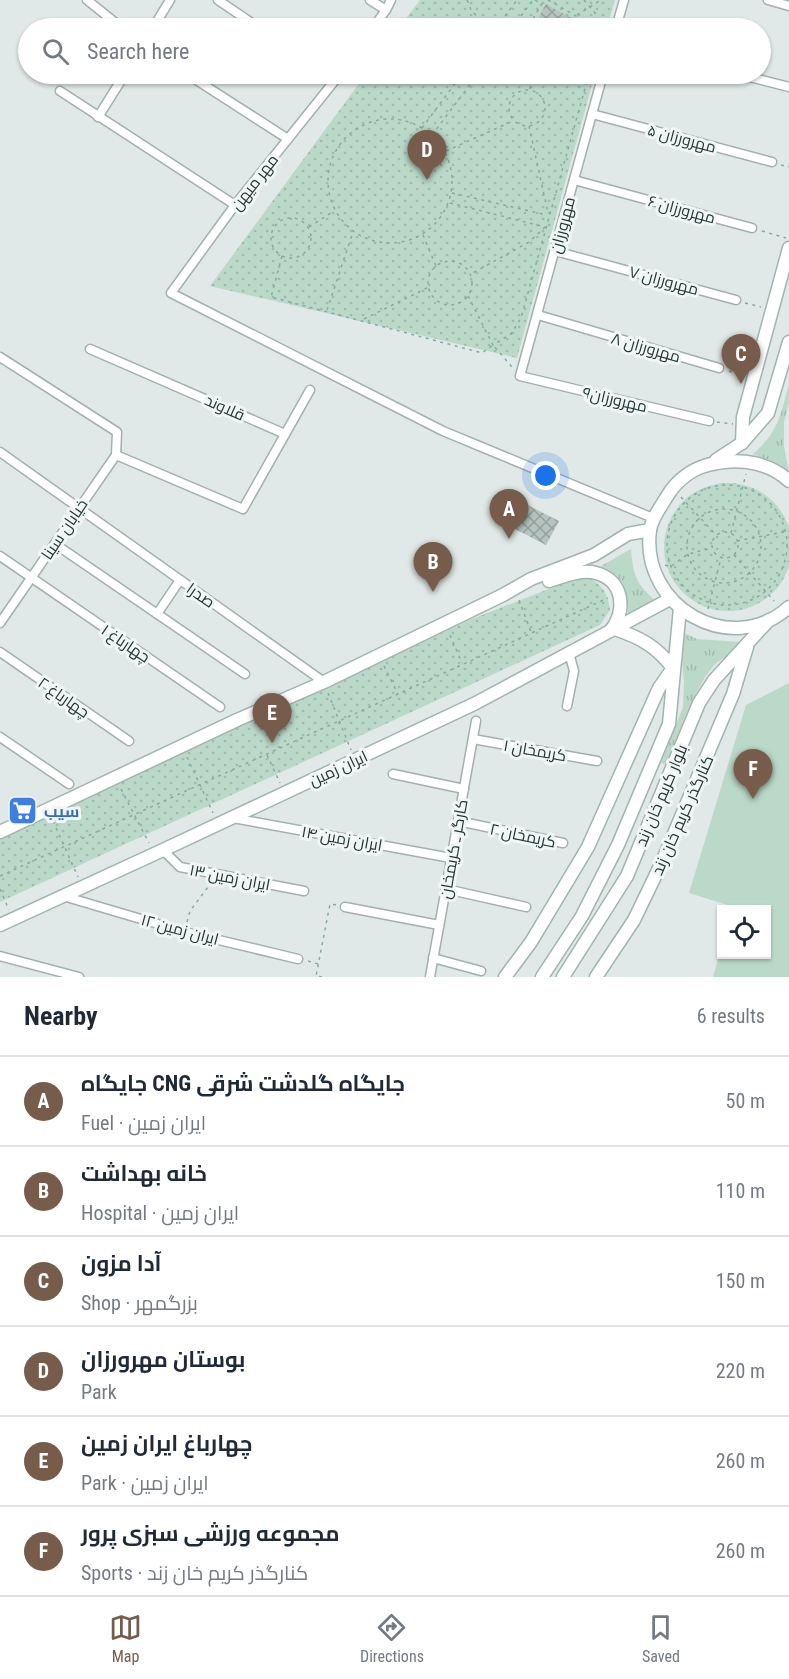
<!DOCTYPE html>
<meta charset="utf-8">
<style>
:root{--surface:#fff;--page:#f6f6f7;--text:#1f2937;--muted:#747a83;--line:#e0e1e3;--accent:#775c4c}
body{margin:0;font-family:"Roboto Condensed",Cairo,sans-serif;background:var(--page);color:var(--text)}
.controls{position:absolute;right:18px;bottom:18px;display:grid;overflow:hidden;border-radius:0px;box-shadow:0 2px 4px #0004}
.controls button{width:54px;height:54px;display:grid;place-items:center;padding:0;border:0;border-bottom:2px solid var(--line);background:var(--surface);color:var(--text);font:30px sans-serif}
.you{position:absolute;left:546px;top:476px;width:21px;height:21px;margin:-15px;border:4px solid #fff;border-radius:50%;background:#1a73e8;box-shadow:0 0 0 9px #1a73e833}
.badge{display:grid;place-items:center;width:39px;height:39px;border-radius:50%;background:var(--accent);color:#fff;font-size:20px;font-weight:700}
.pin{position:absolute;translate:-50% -50px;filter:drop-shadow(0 2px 3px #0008)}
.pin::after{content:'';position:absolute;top:32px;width:21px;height:18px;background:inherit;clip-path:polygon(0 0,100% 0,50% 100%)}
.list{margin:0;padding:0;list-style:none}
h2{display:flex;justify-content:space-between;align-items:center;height:78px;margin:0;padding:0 24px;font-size:26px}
h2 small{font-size:20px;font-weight:400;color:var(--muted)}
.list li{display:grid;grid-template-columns:39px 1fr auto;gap:18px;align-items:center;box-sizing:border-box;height:90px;padding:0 24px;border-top:2px solid var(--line)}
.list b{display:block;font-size:22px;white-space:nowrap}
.list p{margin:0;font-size:20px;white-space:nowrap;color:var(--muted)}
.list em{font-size:20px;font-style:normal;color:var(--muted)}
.icon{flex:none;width:33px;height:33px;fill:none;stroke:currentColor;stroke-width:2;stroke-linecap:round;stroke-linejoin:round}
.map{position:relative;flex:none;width:789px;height:977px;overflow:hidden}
.search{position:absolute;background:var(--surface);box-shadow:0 2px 4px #0004;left:18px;right:18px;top:18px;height:66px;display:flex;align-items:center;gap:15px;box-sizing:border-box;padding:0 21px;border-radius:33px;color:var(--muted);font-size:22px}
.sheet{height:618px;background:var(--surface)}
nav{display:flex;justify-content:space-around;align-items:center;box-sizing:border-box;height:84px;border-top:2px solid var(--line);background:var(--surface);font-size:16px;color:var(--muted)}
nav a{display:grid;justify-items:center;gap:3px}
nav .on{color:var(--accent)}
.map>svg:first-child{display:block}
</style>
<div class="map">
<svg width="789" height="977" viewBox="0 0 789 977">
<defs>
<pattern id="grass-tufts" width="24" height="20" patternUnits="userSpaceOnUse" patternTransform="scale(1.5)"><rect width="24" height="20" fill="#bbd9c9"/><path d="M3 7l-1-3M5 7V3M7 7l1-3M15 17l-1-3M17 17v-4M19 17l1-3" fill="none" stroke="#a0bbad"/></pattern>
<pattern id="park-dots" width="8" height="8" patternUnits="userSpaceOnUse" patternTransform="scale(1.5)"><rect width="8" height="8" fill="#bbd9c9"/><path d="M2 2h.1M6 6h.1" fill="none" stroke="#a0bbad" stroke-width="1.8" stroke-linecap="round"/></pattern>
<pattern id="building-cross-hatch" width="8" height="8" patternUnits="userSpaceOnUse" patternTransform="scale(1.5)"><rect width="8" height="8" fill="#b6c4c0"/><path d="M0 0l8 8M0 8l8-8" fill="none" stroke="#94a09d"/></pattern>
</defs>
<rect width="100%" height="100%" fill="#e0e9e7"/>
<!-- grass -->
<g fill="url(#grass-tufts)">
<path d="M 789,384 L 789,403 L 784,422 L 784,446 L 789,473 L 771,461 L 753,454 C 779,431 780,416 789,384 Z"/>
<path d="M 631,549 C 633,575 636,584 656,601 L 628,615 C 627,591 626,577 601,566 Z"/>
<polygon points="685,633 697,639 740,642 737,649 715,664 705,677 689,707 666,765 661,763 683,707 684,682 680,639"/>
</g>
<!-- park -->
<g fill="url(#park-dots)">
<polygon points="420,0 615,0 607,28 399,28"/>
<polygon points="366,74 595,74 517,358 210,286"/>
<circle cx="728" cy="547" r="64"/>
<path d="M 589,578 C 603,585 608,594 610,610 L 600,625 L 0,902 L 0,835 L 472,619 L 574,579 Z"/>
</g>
<!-- pitch -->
<polygon fill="#bbd9c9" points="789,683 789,977 713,977 721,948 722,954 766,954 766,909 733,909 734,907 689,893 746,705"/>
<!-- building -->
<g fill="url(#building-cross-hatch)">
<polygon points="546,4 571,18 566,28 560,25 558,28 554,28 547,25 545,28 543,28 535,24"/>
<polygon points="506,494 559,521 546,545 494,518"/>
</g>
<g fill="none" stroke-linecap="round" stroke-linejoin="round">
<defs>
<g id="street">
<polyline points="87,0 122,28"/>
<polyline points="218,0 259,28"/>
<polyline points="370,0 386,10"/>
<polyline points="768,0 789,6"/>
<polyline points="153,28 170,0"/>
<polyline points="373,28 386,10 391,0"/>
<polyline points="616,28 624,0"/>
<polyline points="187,74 288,139"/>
<polyline points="324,74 334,80"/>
<polyline points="340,74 235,205 171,293 443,431 653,518"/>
<polyline points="603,74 520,376 709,421"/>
<polyline points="738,74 789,87"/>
<polyline points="60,91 235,205"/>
<polyline points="592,114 772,162"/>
<polyline points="98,117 125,74"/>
<polyline points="574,180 752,228"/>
<polyline points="555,251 736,300"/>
<polyline points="538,315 719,368"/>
<polyline points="90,349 285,434"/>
<polyline points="0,357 117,432 116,455 0,623"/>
<polyline points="0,452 324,682"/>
<polyline points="116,455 243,509 310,390"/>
<polyline points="55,544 245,674"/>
<polyline points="0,556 220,707"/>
<polyline points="157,614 180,580"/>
<polyline points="0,652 129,741"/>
<polyline points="567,706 574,671 569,653"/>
<polyline points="0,737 69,784"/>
<polyline points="473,739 597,761"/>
<polyline points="393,774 464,789"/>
<polyline points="233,818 451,858"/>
<polyline points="458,821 563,843"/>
<polyline points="163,850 180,867 304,891"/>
<polyline points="446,889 526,907"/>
<polyline points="63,896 185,932 298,959"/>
<polyline points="345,907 439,925"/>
<polyline points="0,956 79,977"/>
<polyline points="433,958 481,971"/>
<polyline points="430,977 476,721"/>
</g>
<g id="secondary">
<polyline points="742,443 743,417 789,248"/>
<polyline points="716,460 742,443 768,413 789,342"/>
<path d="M 789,481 C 770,463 742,458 717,463 C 695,466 677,479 666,498 C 660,508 652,518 650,530 C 640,607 731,659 789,607"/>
<path d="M 549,581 C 564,576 581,569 596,573 C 624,580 627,612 610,631"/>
<polyline points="0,832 237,720 324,682 503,595 531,579 594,555 628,534 650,530"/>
<polyline points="0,925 163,850 474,704 670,599"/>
<path d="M 505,977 L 531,942 L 588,847 L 659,688 L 673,668 C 656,646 641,638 615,629"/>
<polyline points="542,977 582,916 618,845 669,724 680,608"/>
<polyline points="563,977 627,876 699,703 714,680 769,620"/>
<polyline points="596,977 634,920 662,862 733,694 747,647"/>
</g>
</defs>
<!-- street casing -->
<use href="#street" stroke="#a4b0ae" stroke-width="11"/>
<!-- secondary casing -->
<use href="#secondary" stroke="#a1b4b1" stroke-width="15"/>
<!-- path -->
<g stroke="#84aaa5" stroke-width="1.5" stroke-dasharray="3 4.5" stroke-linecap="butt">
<polyline points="467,0 471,10 488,28"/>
<polyline points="535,0 541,4"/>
<polyline points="548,0 576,16 569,28"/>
<polyline points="584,0 596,14 599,28"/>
<polyline points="577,15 601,0"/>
<polyline points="496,28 517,0"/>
<polyline points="512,28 533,0"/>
<polyline points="538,28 530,24 544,0"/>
<polyline points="530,89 532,74"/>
<circle cx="527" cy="108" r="18"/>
<circle cx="390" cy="181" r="62"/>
<polyline points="529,126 548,213"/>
<polyline points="422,128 462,74"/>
<polyline points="432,135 478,74"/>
<polyline points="446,151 513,121"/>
<polyline points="781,165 789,167"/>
<polyline points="452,193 547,215"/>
<polyline points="450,203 545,227 529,242 471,274"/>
<circle cx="291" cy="238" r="20"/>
<polyline points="309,227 334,211"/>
<polyline points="762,231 786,238"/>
<polyline points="423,235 436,266"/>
<polyline points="282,256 271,297 482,353 493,345 512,367"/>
<circle cx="450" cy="283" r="22"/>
<polyline points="468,296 493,345 511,334 521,318 589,74"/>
<polyline points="745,303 761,307"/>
<polyline points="327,310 353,232"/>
<polyline points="364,319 427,288"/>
<polyline points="729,371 741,375"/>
<polyline points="717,422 733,424"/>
<circle cx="727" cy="545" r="60"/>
<polyline points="681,497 716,535"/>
<circle cx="724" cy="546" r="37"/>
<circle cx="725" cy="545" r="13"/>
<polyline points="731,533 746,474"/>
<polyline points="737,541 789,531"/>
<polyline points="734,555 774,601"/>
<polyline points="665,565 670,567 688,554 712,548"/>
<polyline points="519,600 531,632"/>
<polyline points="708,609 721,558"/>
<polyline points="450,635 462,663"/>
<polyline points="384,666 398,694"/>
<polyline points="328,693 351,750"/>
<polyline points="267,755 280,783"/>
<polyline points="187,757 213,813"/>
<polyline points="121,789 149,843"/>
<polyline points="53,821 78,877"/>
<polyline points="0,876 608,598"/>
<polyline points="0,889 9,910"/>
<polyline points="187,922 190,911 211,883"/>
<polyline points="308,961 318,964"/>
<polyline points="322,977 316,976 330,904 337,905"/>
</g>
<!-- street -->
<use href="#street" stroke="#fff" stroke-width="8"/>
<!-- secondary -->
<use href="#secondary" stroke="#fff" stroke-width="12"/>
</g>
<!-- icons -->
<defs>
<symbol id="supermarket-square" viewBox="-11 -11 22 22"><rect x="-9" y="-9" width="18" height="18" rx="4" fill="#3f7fe0" stroke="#f0f6f5"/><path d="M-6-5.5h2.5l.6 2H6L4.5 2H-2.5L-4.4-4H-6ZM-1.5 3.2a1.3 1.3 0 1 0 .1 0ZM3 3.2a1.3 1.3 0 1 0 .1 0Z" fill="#fff"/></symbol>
</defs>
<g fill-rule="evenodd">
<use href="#supermarket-square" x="6" y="794" width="33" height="33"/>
</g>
<g text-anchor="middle" stroke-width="6" stroke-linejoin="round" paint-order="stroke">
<!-- street labels -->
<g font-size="16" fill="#233836" stroke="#f0f6f5">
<text transform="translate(682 138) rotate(15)" y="6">مهرورزان ۵</text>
<text transform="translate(254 182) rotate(-52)" y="6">مهر میهن</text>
<text transform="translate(682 209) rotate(15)" y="6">مهرورزان ۶</text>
<text transform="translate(562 225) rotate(-75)" y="6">مهرورزان</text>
<text transform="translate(664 280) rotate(15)" y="6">مهرورزان ۷</text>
<text transform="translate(646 347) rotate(16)" y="6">مهرورزان ۸</text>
<text transform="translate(615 399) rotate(13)" y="6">مهرورزان۹</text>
<text transform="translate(225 407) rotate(24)" y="6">قلاوند</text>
<text transform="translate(64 529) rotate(-56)" y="6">خیابان سینا</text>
<text transform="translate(201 595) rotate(35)" y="6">صدرا</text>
<text transform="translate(126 643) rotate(34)" y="6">چهارباغ ۱</text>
<text transform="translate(64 697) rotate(35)" y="6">چهارباغ ۲</text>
<text transform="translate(535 750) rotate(10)" y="6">کریمخان ۱</text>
<text transform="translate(338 768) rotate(-25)" y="6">ایران زمین</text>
<text transform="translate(661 795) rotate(-67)" y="6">بلوار کریم خان زند</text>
<text transform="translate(682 815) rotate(-66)" y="6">کنارگذر کریم خان زند</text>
<text transform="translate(523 835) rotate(12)" y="6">کریمخان ۲</text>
<text transform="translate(342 838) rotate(10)" y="6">ایران زمین ۱۴</text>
<text transform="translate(453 849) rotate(-80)" y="6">کارگر ـ کریمخان</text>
<text transform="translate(230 877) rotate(11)" y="6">ایران زمین ۱۳</text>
<text transform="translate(180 929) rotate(15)" y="6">ایران زمین ۱۲</text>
</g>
<!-- shop labels -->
<g font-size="16" font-weight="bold" fill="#366cbe" stroke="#f0f6f5" text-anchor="start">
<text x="44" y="817">سیب</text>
</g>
</g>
</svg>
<div class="controls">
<button><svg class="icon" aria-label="locate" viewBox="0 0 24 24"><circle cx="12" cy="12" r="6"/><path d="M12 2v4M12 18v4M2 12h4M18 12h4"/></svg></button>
</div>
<div class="you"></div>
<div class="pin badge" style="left:509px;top:539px">A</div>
<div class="pin badge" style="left:433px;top:592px">B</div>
<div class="pin badge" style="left:741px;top:384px">C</div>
<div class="pin badge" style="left:427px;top:180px">D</div>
<div class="pin badge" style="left:272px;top:743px">E</div>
<div class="pin badge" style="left:753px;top:799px">F</div>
<div class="search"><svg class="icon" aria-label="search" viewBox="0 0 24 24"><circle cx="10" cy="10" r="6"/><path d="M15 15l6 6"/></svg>Search here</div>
</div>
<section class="sheet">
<h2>Nearby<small>6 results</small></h2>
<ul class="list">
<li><span class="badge">A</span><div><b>جایگاه CNG جایگاه گلدشت شرقی</b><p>Fuel · ایران زمین</p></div><em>50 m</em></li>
<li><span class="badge">B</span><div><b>خانه بهداشت</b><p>Hospital · ایران زمین</p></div><em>110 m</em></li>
<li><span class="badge">C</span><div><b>آدا مزون</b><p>Shop · بزرگمهر</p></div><em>150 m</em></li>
<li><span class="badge">D</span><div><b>بوستان مهرورزان</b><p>Park</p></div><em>220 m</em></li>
<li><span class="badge">E</span><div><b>چهارباغ ایران زمین</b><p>Park · ایران زمین</p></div><em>260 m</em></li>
<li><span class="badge">F</span><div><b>مجموعه ورزشی سبزی پرور</b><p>Sports · کنارگذر کریم خان زند</p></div><em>260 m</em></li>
</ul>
</section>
<nav>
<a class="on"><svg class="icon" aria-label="map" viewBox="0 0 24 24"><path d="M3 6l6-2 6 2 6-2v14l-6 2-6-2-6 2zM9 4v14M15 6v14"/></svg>Map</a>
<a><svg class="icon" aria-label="directions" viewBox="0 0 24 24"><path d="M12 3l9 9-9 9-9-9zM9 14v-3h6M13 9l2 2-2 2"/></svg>Directions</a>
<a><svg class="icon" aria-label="saved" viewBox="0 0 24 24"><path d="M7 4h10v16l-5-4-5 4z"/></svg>Saved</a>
</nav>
